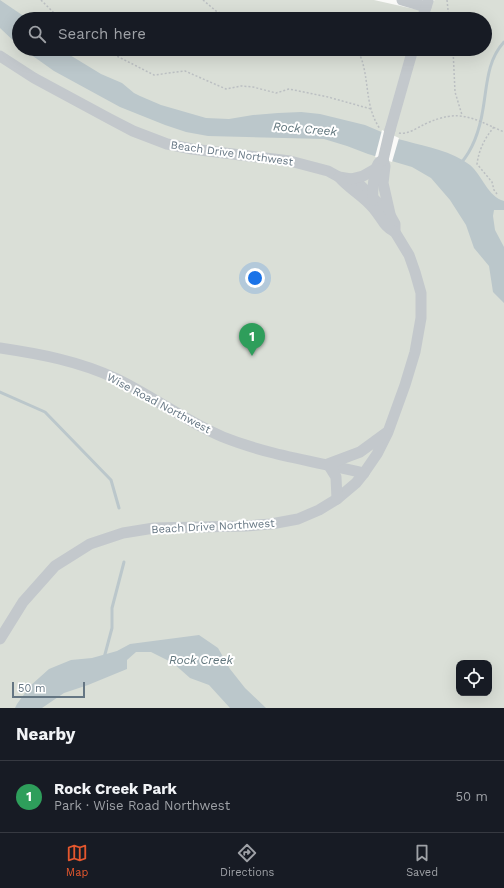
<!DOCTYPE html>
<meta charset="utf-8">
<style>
:root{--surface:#171b24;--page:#20242c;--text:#f1f3f6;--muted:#9ea1a6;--line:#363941;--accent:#e4572e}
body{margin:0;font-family:"Work Sans",sans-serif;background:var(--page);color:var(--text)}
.controls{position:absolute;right:12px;bottom:12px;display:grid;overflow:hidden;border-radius:8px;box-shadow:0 4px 16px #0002}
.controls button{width:36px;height:36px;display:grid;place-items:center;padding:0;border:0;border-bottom:1px solid var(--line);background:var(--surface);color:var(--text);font:20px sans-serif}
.scale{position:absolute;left:12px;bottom:10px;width:73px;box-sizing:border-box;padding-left:4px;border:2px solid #657683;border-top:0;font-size:11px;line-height:14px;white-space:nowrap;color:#657683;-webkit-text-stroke:3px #fff;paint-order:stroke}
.you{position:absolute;left:255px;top:278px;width:14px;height:14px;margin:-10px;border:3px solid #fff;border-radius:50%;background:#1a73e8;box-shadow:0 0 0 6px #1a73e833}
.badge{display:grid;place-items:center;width:26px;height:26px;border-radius:50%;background:var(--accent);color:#fff;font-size:13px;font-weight:700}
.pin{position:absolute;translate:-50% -33px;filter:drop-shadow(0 1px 2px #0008)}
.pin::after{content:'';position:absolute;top:21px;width:14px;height:12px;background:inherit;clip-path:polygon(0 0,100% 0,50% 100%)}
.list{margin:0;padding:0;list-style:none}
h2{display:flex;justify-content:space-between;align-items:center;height:52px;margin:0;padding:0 16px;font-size:17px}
h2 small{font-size:13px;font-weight:400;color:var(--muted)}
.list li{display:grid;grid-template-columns:26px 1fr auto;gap:12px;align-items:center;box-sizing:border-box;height:72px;padding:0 16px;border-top:1px solid var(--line)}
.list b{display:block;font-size:15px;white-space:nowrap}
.list p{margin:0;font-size:13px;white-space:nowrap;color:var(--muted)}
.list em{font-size:13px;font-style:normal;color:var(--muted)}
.icon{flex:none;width:22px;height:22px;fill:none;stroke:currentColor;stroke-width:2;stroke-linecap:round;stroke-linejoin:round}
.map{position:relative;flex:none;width:504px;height:708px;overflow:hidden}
.search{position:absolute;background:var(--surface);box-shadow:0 4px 16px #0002;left:12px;right:12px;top:12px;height:44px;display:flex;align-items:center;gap:10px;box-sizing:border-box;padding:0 14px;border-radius:22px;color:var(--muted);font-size:15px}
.sheet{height:124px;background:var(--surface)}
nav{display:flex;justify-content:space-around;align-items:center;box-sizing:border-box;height:56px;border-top:1px solid var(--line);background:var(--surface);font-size:11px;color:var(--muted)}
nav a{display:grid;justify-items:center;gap:2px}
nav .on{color:var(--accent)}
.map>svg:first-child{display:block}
</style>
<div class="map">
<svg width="504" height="708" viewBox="0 0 504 708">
<rect width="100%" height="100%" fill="#fafaf8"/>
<!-- green -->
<path fill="#dadfd7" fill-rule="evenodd" d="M 0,0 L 374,0 L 414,9 L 435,0 L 504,0 L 504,708 L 0,708 ZM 19,19 L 485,19 L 485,49 L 19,49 ZM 459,663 L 489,663 L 489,693 L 459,693 Z"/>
<!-- water -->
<g fill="#bbc7cb">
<polygon points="0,0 28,19 19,19 19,46 0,28"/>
<path d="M 23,49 L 60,49 L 101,74 L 122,83 L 134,93 L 140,96 L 161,105 L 206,118 L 229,119 L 253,115 L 278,113 L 301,112 L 320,114 L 365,125 L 398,139 L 406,141 C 427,147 452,151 470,165 C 482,175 488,197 504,201 L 504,210 L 494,210 L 493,216 L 495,230 L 504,247 L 504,303 L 493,292 L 489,266 L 474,248 L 466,225 L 450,200 L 431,178 L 412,167 L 368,154 L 347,146 L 324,139 L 208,136 L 186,132 L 165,125 L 120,107 L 54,71 Z"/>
<polygon points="199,635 218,648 230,669 245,688 266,708 230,708 209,685 190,678 173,663 151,652 136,652 127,660 127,669 88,685 64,693 42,708 15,708 17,704 30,686 49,669 71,660 92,658 117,651 130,644"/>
</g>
<!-- pier -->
<polygon fill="#fafaf8" points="382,130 399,138 392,162 375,157"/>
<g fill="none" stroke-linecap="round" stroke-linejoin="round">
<!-- stream -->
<g stroke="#bbc7cb" stroke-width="3">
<path d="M 461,163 C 474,148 480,128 483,109 C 487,86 487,60 504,42"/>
<polyline points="0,392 45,412 111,480 119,508"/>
<polyline points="104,658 112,628 112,608 124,562"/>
</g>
<!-- path -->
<g stroke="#bbbfc2" stroke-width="1.5" stroke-dasharray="2 2" stroke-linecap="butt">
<polyline points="41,0 60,19"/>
<polyline points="203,0 216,11 233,19"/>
<polyline points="447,0 449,19"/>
<polyline points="402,19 409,13"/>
<polyline points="103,49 154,75 185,71 226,89 241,86 253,87 276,93 289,89 294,90 328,97 371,109"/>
<path d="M 358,49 C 359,54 362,59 363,64 C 369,87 366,108 380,129"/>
<polyline points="453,49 455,92 462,115"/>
<path d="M 494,127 C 485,138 479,149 477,164 L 492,182 L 494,190 L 497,194"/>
<path d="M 399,133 C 407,135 417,128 425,124 C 460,108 472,118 504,132"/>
</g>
<!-- minor -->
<g stroke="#c3c8cc" stroke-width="11">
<polyline points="402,0 426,7"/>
<polyline points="422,19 428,1"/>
<polyline points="0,56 34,78 110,119 133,131 167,144 192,149 290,161 328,171 339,177 351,179 360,185 390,215 395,224 395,232 409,255 415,272 421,293 421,318 415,352 405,385 388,432 377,454 364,473 356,483 337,499 319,510 298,519 271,524 245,526 154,528 123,533 90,544 55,566 23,602 0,639"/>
<polyline points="390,130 413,49"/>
<polyline points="383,160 385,166 383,183 390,214"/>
<path d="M 339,177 C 349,189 364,196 374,209 C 382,218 383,226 395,232"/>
<polyline points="351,179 363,176 377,168"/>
<path d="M 373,200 C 372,192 374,171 378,164 C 379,162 381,161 383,160"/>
<path d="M 0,348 C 40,354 79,361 117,379 C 154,397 185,421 223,437 C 268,455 317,462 364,473"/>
<polyline points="337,499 336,477 328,464 360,452 386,433"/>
</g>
<!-- minor-bridge -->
<polyline stroke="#c3c8cc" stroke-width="11" points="383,160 390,130"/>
</g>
<g text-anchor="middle" stroke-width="4" stroke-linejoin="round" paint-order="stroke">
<!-- street labels -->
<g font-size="11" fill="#657683" stroke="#fff">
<text transform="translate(232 153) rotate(8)" y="4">Beach Drive Northwest</text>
<text transform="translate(159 403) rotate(28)" y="4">Wise Road Northwest</text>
<text transform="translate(213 526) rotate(-3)" y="4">Beach Drive Northwest</text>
</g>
<!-- water labels -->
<g font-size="12" font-style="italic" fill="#60757c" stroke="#fff">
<text transform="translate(305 129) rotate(5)" y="4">Rock Creek</text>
<text x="201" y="664">Rock Creek</text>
</g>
</g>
</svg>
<div class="controls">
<button><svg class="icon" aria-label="locate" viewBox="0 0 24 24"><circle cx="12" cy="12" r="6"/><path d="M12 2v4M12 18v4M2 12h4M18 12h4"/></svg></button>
</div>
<div class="scale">50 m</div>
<div class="you"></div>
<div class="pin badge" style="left:252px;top:356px;background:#2e9e5b">1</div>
<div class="search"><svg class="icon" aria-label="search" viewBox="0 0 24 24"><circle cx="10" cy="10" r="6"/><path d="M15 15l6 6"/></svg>Search here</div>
</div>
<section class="sheet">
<h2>Nearby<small></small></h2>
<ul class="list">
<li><span class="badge" style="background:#2e9e5b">1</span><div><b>Rock Creek Park</b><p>Park · Wise Road Northwest</p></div><em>50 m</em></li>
</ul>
</section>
<nav>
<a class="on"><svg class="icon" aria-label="map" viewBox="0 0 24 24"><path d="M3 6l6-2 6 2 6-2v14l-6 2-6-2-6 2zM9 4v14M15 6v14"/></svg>Map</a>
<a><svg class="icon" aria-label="directions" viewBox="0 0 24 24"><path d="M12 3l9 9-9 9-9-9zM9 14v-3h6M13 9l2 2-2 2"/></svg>Directions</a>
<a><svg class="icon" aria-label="saved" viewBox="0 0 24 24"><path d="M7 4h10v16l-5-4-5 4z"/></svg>Saved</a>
</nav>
